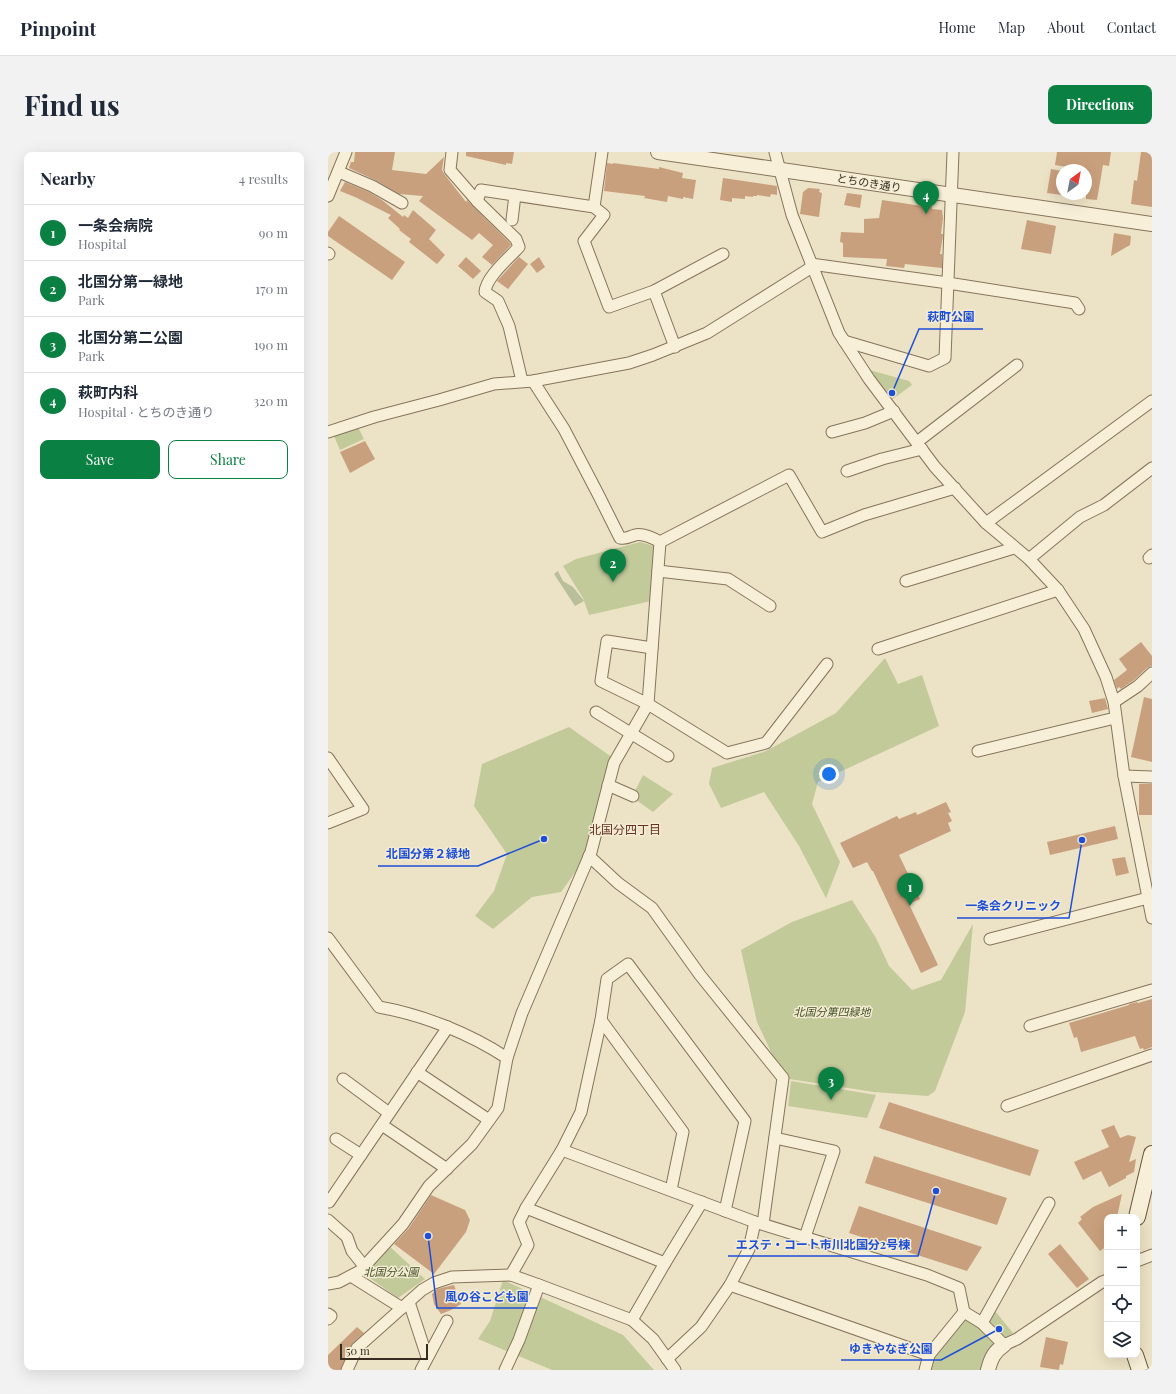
<!DOCTYPE html>
<meta charset="utf-8">
<style>
:root{--surface:#fff;--page:#f2f2f3;--text:#1f2937;--muted:#747a83;--line:#e0e1e3;--accent:#0b8043}
body{margin:0;font-family:"Playfair Display","Noto Sans JP",serif;background:var(--page);color:var(--text)}
.controls{position:absolute;right:12px;bottom:12px;display:grid;overflow:hidden;border-radius:8px;box-shadow:0 4px 16px #0002}
.controls button{width:36px;height:36px;display:grid;place-items:center;padding:0;border:0;border-bottom:1px solid var(--line);background:var(--surface);color:var(--text);font:20px sans-serif}
.compass{position:absolute;left:728px;top:12px;width:36px;height:36px;border-radius:50%;background:var(--surface);box-shadow:0 4px 16px #0002;rotate:32deg}
.scale{position:absolute;left:12px;bottom:10px;width:88px;box-sizing:border-box;padding-left:4px;border:2px solid #372c1f;border-top:0;font-size:11px;line-height:14px;white-space:nowrap;color:#372c1f;-webkit-text-stroke:3px #f4ecd4;paint-order:stroke}
.you{position:absolute;left:501px;top:622px;width:14px;height:14px;margin:-10px;border:3px solid #fff;border-radius:50%;background:#1a73e8;box-shadow:0 0 0 6px #1a73e833}
.badge{display:grid;place-items:center;width:26px;height:26px;border-radius:50%;background:var(--accent);color:#fff;font-size:13px;font-weight:700}
.pin{position:absolute;translate:-50% -33px;filter:drop-shadow(0 1px 2px #0008)}
.pin::after{content:'';position:absolute;top:21px;width:14px;height:12px;background:inherit;clip-path:polygon(0 0,100% 0,50% 100%)}
.list{margin:0;padding:0;list-style:none}
h2{display:flex;justify-content:space-between;align-items:center;height:52px;margin:0;padding:0 16px;font-size:17px}
h2 small{font-size:13px;font-weight:400;color:var(--muted)}
.list li{display:grid;grid-template-columns:26px 1fr auto;gap:12px;align-items:center;box-sizing:border-box;height:56px;padding:0 16px;border-top:1px solid var(--line)}
.list b{display:block;font-size:15px;white-space:nowrap}
.list p{margin:0;font-size:13px;white-space:nowrap;color:var(--muted)}
.list em{font-size:13px;font-style:normal;color:var(--muted)}
.actions{display:flex;gap:8px;padding:12px 16px}
.actions a{flex:1;padding:9px 0;border:1px solid var(--accent);border-radius:8px;text-align:center;font-size:14px;color:var(--accent)}
.actions .main{background:var(--accent);color:#fff}
.icon{flex:none;width:22px;height:22px;fill:none;stroke:currentColor;stroke-width:2;stroke-linecap:round;stroke-linejoin:round}
.map{position:relative;flex:none;width:824px;height:1218px;overflow:hidden;border-radius:8px}
header{display:flex;align-items:center;gap:24px;box-sizing:border-box;height:56px;padding:0 20px;background:var(--surface);border-bottom:1px solid var(--line)}
header strong{font-size:19px}
nav{display:flex;gap:22px;margin-inline-start:auto;font-size:14px}
.intro{display:flex;align-items:center;justify-content:space-between;box-sizing:border-box;height:96px;padding:0 24px}
h1{margin:0;font-size:28px}
.button{padding:10px 18px;border-radius:8px;background:var(--accent);color:#fff;font-size:14px;font-weight:700}
main{display:flex;gap:24px;padding:0 24px}
aside{flex:1;background:var(--surface);border-radius:8px;box-shadow:0 4px 16px #0002}
.map>svg:first-child{display:block}
</style>
<header>
<strong>Pinpoint</strong>
<nav><a>Home</a><a>Map</a><a>About</a><a>Contact</a></nav>
</header>
<div class="intro"><h1>Find us</h1><a class="button">Directions</a></div>
<main>
<aside>
<h2>Nearby<small>4 results</small></h2>
<ul class="list">
<li><span class="badge">1</span><div><b>一条会病院</b><p>Hospital</p></div><em>90 m</em></li>
<li><span class="badge">2</span><div><b>北国分第一緑地</b><p>Park</p></div><em>170 m</em></li>
<li><span class="badge">3</span><div><b>北国分第二公園</b><p>Park</p></div><em>190 m</em></li>
<li><span class="badge">4</span><div><b>萩町内科</b><p>Hospital · とちのき通り</p></div><em>320 m</em></li>
</ul>
<div class="actions"><a class="main">Save</a><a>Share</a></div>
</aside>
<div class="map">
<svg width="824" height="1218" viewBox="0 0 824 1218">
<rect width="100%" height="100%" fill="#ece2c5"/>
<!-- green -->
<g fill="#c2ca99">
<polygon points="538,217 581,229 584,233 562,249"/>
<polygon points="30,275 36,287 12,298 6,284"/>
<polygon points="312,390 326,394 323,449 261,463 255,446 235,414 248,407"/>
<polygon points="557,506 570,532 594,523 611,574 490,630 484,652 512,710 498,746 471,694 436,640 393,656 381,632 384,616 438,599 508,561"/>
<polygon points="241,575 285,606 258,705 233,740 204,745 165,777 147,764 166,739 179,702 146,654 154,612"/>
<polygon points="315,623 345,642 325,660 304,645"/>
<polygon points="524,748 548,786 561,814 584,838 613,828 645,772 637,860 607,939 600,944 546,940 455,926 429,870 413,798 464,770"/>
<polygon points="463,929 548,943 539,966 460,954"/>
<polygon points="59,1092 97,1127 70,1146 32,1119"/>
<polygon points="175,1128 295,1183 326,1218 224,1218 150,1187 162,1169"/>
<polygon points="667,1159 685,1181 672,1188 657,1172"/>
<polygon points="636,1160 676,1193 660,1218 597,1218"/>
</g>
<!-- cemetery -->
<polygon fill="#b9bf98" points="230,419 235,429 245,435 256,449 247,454 226,422"/>
<!-- building -->
<g fill="#c9a07d">
<polygon points="27,0 67,0 64,18 98,22 116,5 114,18 117,23 138,50 139,48 182,91 183,93 164,113 154,105 165,93 151,81 144,88 91,49 95,44 71,42 47,28 21,16 23,10 26,10"/>
<polygon points="138,0 186,0 184,12 178,11 178,13 138,4"/>
<polygon points="729,0 783,0 781,14 775,13 769,48 758,47 758,18 727,13"/>
<polygon points="813,0 824,0 824,55 803,52 806,28 809,29"/>
<polygon points="279,11 285,12 285,11 331,17 331,15 355,21 354,26 368,28 365,47 355,45 355,47 340,44 339,50 316,46 317,44 276,39"/>
<polygon points="723,17 734,19 734,43 719,41"/>
<polygon points="395,26 449,34 449,43 443,42 442,45 429,43 429,44 425,44 425,45 417,44 417,47 404,46 404,50 392,48"/>
<polygon points="17,30 41,40 54,48 75,65 76,63 80,66 85,58 108,78 101,87 117,103 109,112 81,90 83,87 71,78 72,77 60,66 63,63 27,45 12,39"/>
<polygon points="480,36 492,37 491,40 494,41 491,65 472,62 475,40"/>
<polygon points="519,41 534,43 532,56 516,53"/>
<polygon points="554,48 594,54 594,52 604,54 604,57 614,58 615,66 613,82 615,82 615,84 612,102 614,102 614,116 577,112 576,116 558,114 559,107 515,105 515,91 512,90 513,80 536,81 536,67 551,66"/>
<polygon points="11,64 77,110 64,128 0,84 0,80"/>
<polygon points="699,68 728,74 723,102 693,97"/>
<polygon points="786,81 803,84 802,93 783,104"/>
<polygon points="138,105 153,119 145,127 130,114"/>
<polygon points="191,105 200,112 180,137 169,129"/>
<polygon points="211,105 217,115 209,121 202,112"/>
<polygon points="37,289 47,307 22,321 12,300"/>
<polygon points="813,490 824,504 824,514 819,516 806,528 793,537 791,535 789,537 786,528 799,518 791,507"/>
<polygon points="816,545 824,547 824,610 803,605"/>
<polygon points="777,546 780,557 764,561 761,549"/>
<rect x="811" y="632" width="13" height="31"/>
<polygon points="618,650 623,660 620,661 624,669 620,671 623,679 571,703 592,747 581,752 610,813 593,821 545,719 544,719 539,710 525,716 512,691 569,664 571,667 588,660 589,663"/>
<polygon points="787,674 790,687 722,703 719,690"/>
<polygon points="797,705 801,721 788,724 784,707"/>
<polygon points="824,847 824,895 816,898 815,896 812,897 807,884 753,900 749,885 746,886 741,871 801,853 801,852 809,850 810,851"/>
<polygon points="561,950 711,998 702,1024 551,976"/>
<polygon points="786,973 792,986 800,983 808,985 801,1010 808,1007 806,1020 798,1024 798,1026 781,1035 773,1019 755,1028 746,1010 781,995 773,978"/>
<polygon points="546,1004 679,1046 669,1073 537,1031"/>
<polygon points="794,1042 789,1065 779,1065 779,1094 772,1099 750,1071 754,1067 752,1065 765,1055"/>
<polygon points="103,1043 137,1058 142,1068 138,1080 106,1122 66,1092 81,1076"/>
<polygon points="531,1054 654,1095 639,1119 521,1081"/>
<polygon points="732,1092 761,1127 749,1136 720,1102"/>
<polygon points="126,1133 133,1152 123,1158 113,1162 106,1152 104,1142 109,1137"/>
<polygon points="29,1175 36,1181 23,1193 12,1218 4,1218 0,1214 0,1203"/>
<polygon points="718,1185 740,1190 735,1213 732,1212 731,1218 712,1215"/>
</g>
<g fill="none" stroke-linecap="round" stroke-linejoin="round">
<defs>
<g id="minor">
<path d="M 124,0 L 122,18 L 149,49 L 188,87 L 191,95 C 181,106 158,125 157,140 L 170,149 L 181,174 L 194,229"/>
<polyline points="274,0 266,55 276,63 256,89 281,155 326,139 347,195"/>
<polyline points="447,0 464,63 511,181 541,227 607,315 658,371 701,407 730,438 756,477 778,525 786,550 796,624 824,766"/>
<polyline points="11,20 44,34 74,51"/>
<polyline points="0,44 18,0"/>
<polyline points="149,49 153,38 266,55"/>
<polyline points="184,68 187,43"/>
<polyline points="0,101 1,102"/>
<polyline points="483,112 620,131 747,151 751,157"/>
<polyline points="326,139 395,102"/>
<polyline points="516,189 601,214 617,206 625,0"/>
<polyline points="0,280 46,265 111,248 166,232 205,229 301,211 325,203 379,181 484,115"/>
<polyline points="504,280 537,271 566,259"/>
<polyline points="589,290 689,213"/>
<polyline points="519,319 554,307 594,297"/>
<polyline points="658,371 824,249"/>
<polyline points="332,390 461,323 494,380 536,363 627,336"/>
<polyline points="821,406 824,403"/>
<polyline points="701,407 752,365 776,353 824,316"/>
<polyline points="330,419 400,427 442,454"/>
<polyline points="578,429 686,396"/>
<polyline points="324,496 279,489 273,529 320,552 399,601 438,591 499,512"/>
<polyline points="550,497 730,438"/>
<polyline points="786,550 810,534 824,521"/>
<polyline points="268,560 340,604"/>
<polyline points="650,599 787,566"/>
<polyline points="0,606 35,657 0,671"/>
<polyline points="796,624 824,625"/>
<polyline points="280,633 305,644"/>
<polyline points="261,704 290,731 324,756 372,823 455,926 435,1072"/>
<path d="M 0,786 L 51,855 C 95,863 141,881 179,906"/>
<polyline points="662,787 820,746"/>
<polyline points="273,868 355,980 343,1038"/>
<polyline points="702,874 824,838"/>
<polyline points="89,920 161,968"/>
<polyline points="15,927 61,961"/>
<polyline points="679,954 824,903"/>
<polyline points="54,973 119,1017"/>
<polyline points="447,986 506,999 477,1085"/>
<polyline points="8,987 33,1003"/>
<polyline points="234,998 427,1070 599,1123 631,1136 636,1160"/>
<polyline points="0,1048 1,1050 120,875"/>
<polyline points="198,1056 337,1111"/>
<polyline points="0,1068 19,1085 24,1099 36,1114"/>
<polyline points="809,1109 824,1103"/>
<polyline points="183,1123 200,1093 191,1070 198,1056 234,998 253,960 273,868 279,827 300,812 417,969 397,1059"/>
<polyline points="23,1124 74,1156"/>
<path d="M 0,1132 L 11,1130 L 32,1119 L 75,1072 L 101,1034 L 144,992 L 170,956 L 179,906 L 194,861 L 263,700 L 286,611 L 320,552 L 332,390 C 325,386 315,381 307,383 C 300,385 300,387 292,386 L 270,342 L 236,277 L 205,229"/>
<polyline points="402,1133 601,1203"/>
<polyline points="81,1150 99,1205"/>
<polyline points="0,1162 3,1164 0,1167"/>
<polyline points="304,1168 337,1111 374,1050"/>
<polyline points="654,1171 721,1051"/>
<polyline points="339,1207 373,1175 402,1133 421,1097 427,1070"/>
<polyline points="19,1218 29,1196 94,1138 106,1131 124,1125 183,1123 211,1133 304,1168 325,1187 347,1218"/>
<polyline points="93,1218 119,1169"/>
<polyline points="177,1218 191,1188 211,1133"/>
<polyline points="597,1218 601,1203 636,1160 654,1171 676,1193 689,1187 774,1130 779,1128"/>
</g>
<g id="tertiary">
<polyline points="330,0 824,72"/>
<path d="M 660,1218 C 663,1206 666,1200 676,1193"/>
</g>
<g id="secondary">
<polyline points="809,1065 824,1002"/>
<polyline points="807,1203 812,1218"/>
</g>
</defs>
<!-- minor casing -->
<use href="#minor" stroke="#86745c" stroke-width="13"/>
<!-- tertiary casing -->
<use href="#tertiary" stroke="#86745c" stroke-width="16"/>
<!-- secondary casing -->
<use href="#secondary" stroke="#68563f" stroke-width="18"/>
<!-- minor -->
<use href="#minor" stroke="#f7efd8" stroke-width="11"/>
<!-- tertiary -->
<use href="#tertiary" stroke="#f7efd8" stroke-width="14"/>
<!-- secondary -->
<use href="#secondary" stroke="#f7efd8" stroke-width="16"/>
</g>
<g text-anchor="middle" stroke-width="3" stroke-linejoin="round" paint-order="stroke">
<!-- street labels -->
<g font-size="11" fill="#372c1f" stroke="#f4ecd4">
<text transform="translate(541 31) rotate(9)" y="4">とちのき通り</text>
</g>
<!-- park labels -->
<g font-size="11" font-style="italic" fill="#455327" stroke="#f4ecd4">
<text x="504" y="864">北国分第四緑地</text>
<text x="63" y="1124">北国分公園</text>
</g>
<!-- neighbourhood labels -->
<g font-size="12" fill="#623120" stroke="#f4ecd4">
<text x="297" y="682">北国分四丁目</text>
</g>
</g>
<!-- callouts -->
<path fill="none" stroke="#1d4ed8" stroke-width="1.5" d="M564 241L591 177H655M216 687L150 714H50M754 688L741 766H629M608 1039L590 1104H400M100 1084L109 1156H209M671 1177L613 1208H513"/>
<g fill="#1d4ed8" stroke="#f4ecd4" stroke-width="1.5">
<circle cx="564" cy="241" r="4"/>
<circle cx="216" cy="687" r="4"/>
<circle cx="754" cy="688" r="4"/>
<circle cx="608" cy="1039" r="4"/>
<circle cx="100" cy="1084" r="4"/>
<circle cx="671" cy="1177" r="4"/>
</g>
<g font-size="12" text-anchor="middle" font-weight="bold" fill="#1d4ed8" stroke="#f4ecd4" stroke-width="3" stroke-linejoin="round" paint-order="stroke">
<text x="623" y="169">萩町公園</text>
<text x="100" y="706">北国分第２緑地</text>
<text x="685" y="758">一条会クリニック</text>
<text x="495" y="1097">エステ・コート市川北国分2号棟</text>
<text x="159" y="1149">風の谷こども園</text>
<text x="563" y="1201">ゆきやなぎ公園</text>
</g>
</svg>
<div class="controls">
<button>+</button>
<button>−</button>
<button><svg class="icon" aria-label="locate" viewBox="0 0 24 24"><circle cx="12" cy="12" r="6"/><path d="M12 2v4M12 18v4M2 12h4M18 12h4"/></svg></button>
<button><svg class="icon" aria-label="layers" viewBox="0 0 24 24"><path d="M12 4l9 5-9 5-9-5zM3 14l9 5 9-5"/></svg></button>
</div>
<svg class="compass" viewBox="-18 -18 36 36"><path d="M0-13l5 13h-10z" fill="#e53935"/><path d="M0 13l5-13h-10z" fill="#747a83"/></svg>
<div class="scale">50 m</div>
<div class="you"></div>
<div class="pin badge" style="left:582px;top:754px">1</div>
<div class="pin badge" style="left:285px;top:430px">2</div>
<div class="pin badge" style="left:503px;top:948px">3</div>
<div class="pin badge" style="left:598px;top:62px">4</div>
</div>
</main>
